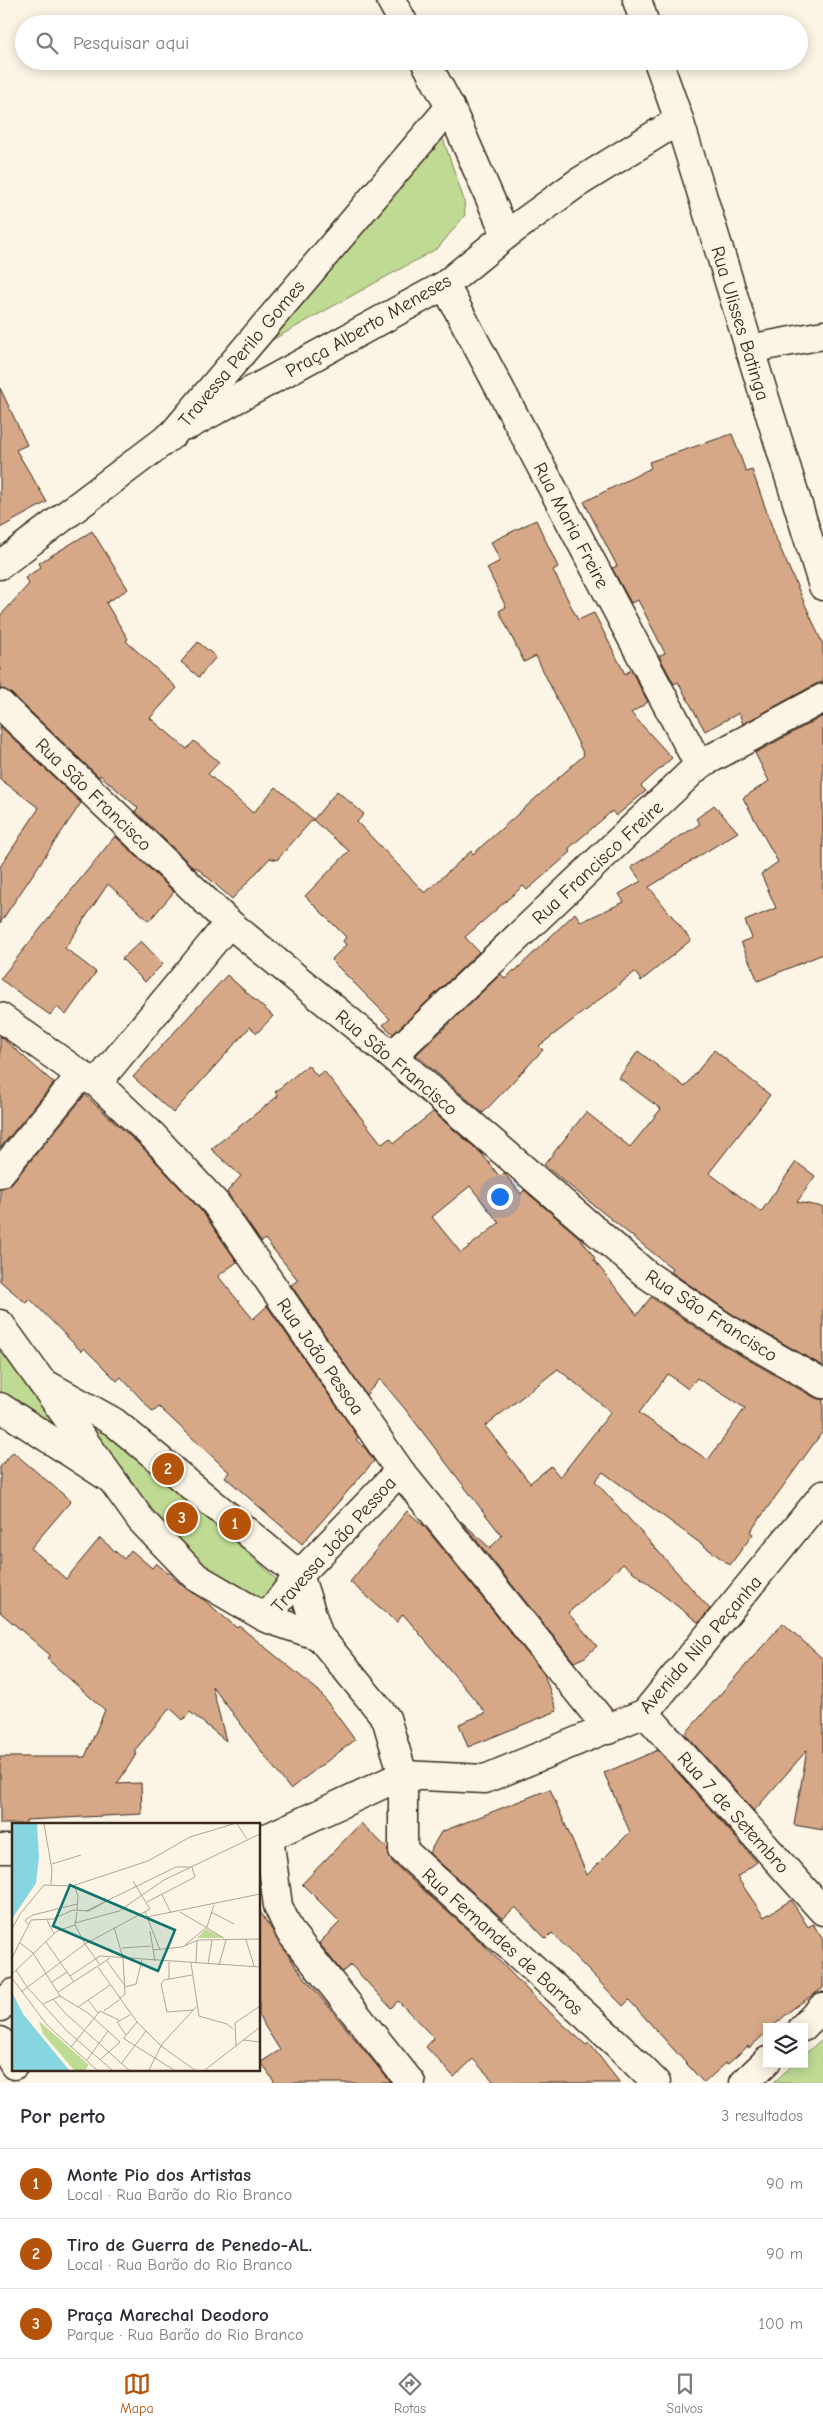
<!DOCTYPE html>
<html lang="pt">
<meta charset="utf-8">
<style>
:root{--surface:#fff;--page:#f7f7f7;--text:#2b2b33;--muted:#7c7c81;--line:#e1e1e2;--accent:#b45309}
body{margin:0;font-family:"Comic Neue",sans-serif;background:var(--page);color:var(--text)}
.controls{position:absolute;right:15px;bottom:15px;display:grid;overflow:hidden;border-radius:0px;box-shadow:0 2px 12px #0003}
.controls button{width:45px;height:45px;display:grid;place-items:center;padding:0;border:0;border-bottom:1px solid var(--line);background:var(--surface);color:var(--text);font:25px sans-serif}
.you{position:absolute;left:499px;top:1196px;width:18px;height:18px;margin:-12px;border:4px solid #fff;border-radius:50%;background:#1a73e8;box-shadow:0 0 0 8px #1a73e833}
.badge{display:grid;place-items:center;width:32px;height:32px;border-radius:50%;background:var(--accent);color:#fff;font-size:16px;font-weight:700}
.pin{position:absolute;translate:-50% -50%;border:2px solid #fff;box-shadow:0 1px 5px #0006}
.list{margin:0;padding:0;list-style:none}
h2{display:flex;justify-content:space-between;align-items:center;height:65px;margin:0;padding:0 20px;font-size:21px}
h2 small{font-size:16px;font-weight:400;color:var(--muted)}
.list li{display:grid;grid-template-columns:32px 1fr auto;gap:15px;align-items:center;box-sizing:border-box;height:70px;padding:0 20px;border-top:1px solid var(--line)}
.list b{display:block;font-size:19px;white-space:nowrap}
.list p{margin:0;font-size:16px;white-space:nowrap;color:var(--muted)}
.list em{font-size:16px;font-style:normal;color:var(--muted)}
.icon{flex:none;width:28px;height:28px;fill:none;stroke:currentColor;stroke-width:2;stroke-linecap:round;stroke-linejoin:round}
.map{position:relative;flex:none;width:823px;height:2083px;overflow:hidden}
.search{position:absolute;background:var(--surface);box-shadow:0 2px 12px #0003;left:15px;right:15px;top:15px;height:55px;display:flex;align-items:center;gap:12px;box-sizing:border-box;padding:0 18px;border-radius:28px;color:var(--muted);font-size:19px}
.sheet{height:275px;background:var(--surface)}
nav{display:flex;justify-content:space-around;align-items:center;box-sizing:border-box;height:70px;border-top:1px solid var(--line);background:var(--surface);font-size:14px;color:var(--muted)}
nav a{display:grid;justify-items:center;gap:2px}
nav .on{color:var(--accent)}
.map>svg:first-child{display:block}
</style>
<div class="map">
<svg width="823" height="2083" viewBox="0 0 823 2083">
<rect width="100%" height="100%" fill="#fcf5e5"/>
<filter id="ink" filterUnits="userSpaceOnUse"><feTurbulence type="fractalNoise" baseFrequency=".02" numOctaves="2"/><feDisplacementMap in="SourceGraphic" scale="10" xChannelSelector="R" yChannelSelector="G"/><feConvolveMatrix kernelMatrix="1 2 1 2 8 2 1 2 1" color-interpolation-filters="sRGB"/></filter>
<g filter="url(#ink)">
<!-- green -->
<g fill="#bfdb93" stroke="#7d8258">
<polygon points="438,124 464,200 465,215 438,248 218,370"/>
<polygon points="0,1346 68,1432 65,1442 0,1401"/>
<polygon points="87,1416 238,1544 288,1590 272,1608 194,1562 135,1492 82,1421"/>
<polygon points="823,2038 823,2083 773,2083 794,2064 804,2064 804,2055"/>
</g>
<!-- building -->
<g fill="#d6a888" stroke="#3b2a1e" fill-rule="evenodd">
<polygon points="0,388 27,445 16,450 47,502 0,528"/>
<polygon points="732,434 746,472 752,470 777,541 823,645 823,682 816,684 743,724 739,713 705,731 678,682 674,684 659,656 665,653 638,600 631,603 612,568 617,566 584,502 651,468 649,462"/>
<polygon points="536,520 558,567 553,570 578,620 594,613 625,674 631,670 648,702 631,713 672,758 641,786 646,791 616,816 612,811 568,849 571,852 548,872 527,890 523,886 465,937 479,952 393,1034 383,1025 390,1019 331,960 346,945 343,941 346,937 305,896 349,851 313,820 337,791 364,814 357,822 425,893 471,851 473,854 584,755 536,656 524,662 499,611 506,607 487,568 500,561 491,542"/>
<polygon points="92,531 128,589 106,603 128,639 126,641 177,688 150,718 187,749 194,741 219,762 208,774 253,813 276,787 313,819 277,860 270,858 232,899 196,867 195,869 135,811 138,808 100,775 99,777 11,693 0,689 0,616 29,584 25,578 41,567 39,563"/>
<polygon points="198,642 216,657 199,677 181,662"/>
<polygon points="823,716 823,954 758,981 741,942 752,938 745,921 776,908 761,874 778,862 743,798 769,781 755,753"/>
<polygon points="0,726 81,803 0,923 0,867 39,808 0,779"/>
<polygon points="714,805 738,832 649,887 691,940 641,981 635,972 539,1046 543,1050 483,1113 416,1055 501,974 505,979 514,970 515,971 575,913 581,922 624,902 619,894 641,881 631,867 700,824 696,819"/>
<polygon points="115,836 174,892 149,921 108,884 65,948 96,972 66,1015 57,1007 50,1015 0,979"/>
<polygon points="141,941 163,964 145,982 122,959"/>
<polygon points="227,975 273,1016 257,1033 250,1027 173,1113 133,1077"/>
<polygon points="0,1036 54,1083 0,1148"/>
<polygon points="714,1050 770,1095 709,1173 761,1212 796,1162 815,1176 797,1202 823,1207 823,1366 735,1316 671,1272 673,1269 544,1165 586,1112 630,1147 661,1109 619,1078 638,1051 685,1087"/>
<path d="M 308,1065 L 317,1076 L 324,1071 L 382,1144 L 390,1138 L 394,1143 L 433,1112 L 481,1153 L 500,1177 L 504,1173 L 521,1194 L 524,1190 L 580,1238 L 595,1258 L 594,1260 L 637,1315 L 651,1297 L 719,1343 L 815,1398 L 823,1400 L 823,1431 L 750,1532 L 753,1534 L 730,1565 L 603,1472 L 595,1481 L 710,1609 L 699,1623 L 623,1564 L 568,1613 L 597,1646 L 585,1657 L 574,1662 L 461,1521 L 490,1548 L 502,1536 L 405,1409 L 380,1379 L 366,1395 L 291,1285 L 298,1280 L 265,1239 L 261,1242 L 227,1192 L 241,1176 L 211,1149 L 278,1096 L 275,1092 ZM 470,1186 L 499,1223 L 461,1253 L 432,1217 ZM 558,1369 L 611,1412 L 560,1477 L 551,1466 L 530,1483 L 485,1426 ZM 668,1374 L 688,1389 L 697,1378 L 745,1408 L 708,1460 L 639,1413 Z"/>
<polygon points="85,1095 142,1147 204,1214 237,1262 218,1276 253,1319 267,1306 358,1437 356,1440 365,1448 374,1461 302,1544 225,1477 229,1472 159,1407 153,1412 121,1377 117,1381 84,1348 81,1351 30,1299 26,1303 0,1281 0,1188 12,1183"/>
<polygon points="13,1452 71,1501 31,1548 66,1579 100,1538 124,1559 131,1550 152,1568 156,1563 188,1590 204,1600 237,1628 239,1626 319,1691 355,1740 290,1789 212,1686 226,1741 190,1712 183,1720 170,1708 134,1751 137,1753 117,1784 141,1783 142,1814 26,1820 26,1824 0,1824 0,1757 85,1757 105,1710 47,1659 50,1655 0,1612 0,1467"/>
<polygon points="407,1511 424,1526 544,1674 557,1711 468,1747 459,1724 486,1713 403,1614 397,1622 350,1582"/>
<polygon points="783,1623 823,1659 823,1830 794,1825 807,1750 754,1811 685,1734"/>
<polygon points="658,1750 757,1862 737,1877 764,1917 791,1900 808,1927 813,1924 823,1940 823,1988 795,2007 772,2027 767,2027 767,2032 749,2048 748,2046 728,2064 726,2063 704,2083 629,2000 623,2006 552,1933 546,1939 515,1907 503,1919 429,1853 441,1832 550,1789 587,1875 630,1832 604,1773"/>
<polygon points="361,1823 387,1848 392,1862 480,1941 544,2007 586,2045 589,2043 620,2083 495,2083 473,2059 454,2077 426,2047 434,2038 398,2001 391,2008 351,1965 342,1972 319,1943 340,1922 302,1884"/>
<polygon points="259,1910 296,1967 391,2083 275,2083 261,2062 280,2050 259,2017"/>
</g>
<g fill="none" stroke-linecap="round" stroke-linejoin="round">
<defs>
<g id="minor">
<polyline points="391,0 404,24"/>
<polyline points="637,0 645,24"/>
<polyline points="425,61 450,107 506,235"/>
<polyline points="658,61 679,120 823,586"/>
<polyline points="445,285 699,765"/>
<polyline points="749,349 823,335"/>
<polyline points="189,425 445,285 506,235 576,184 679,120"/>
<polyline points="0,565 173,434 450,107"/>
<polyline points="0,704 229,923 392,1056 646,1274 727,1329 823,1384"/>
<polyline points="392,1056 699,765 823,698"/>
<polyline points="97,1083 229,923"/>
<polyline points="0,1173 81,1075"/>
<polyline points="0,1407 111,1479"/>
<polyline points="266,1618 299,1575 400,1471"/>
<polyline points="645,1713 823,1911"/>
<polyline points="269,1837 278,1906 290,1932 411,2083"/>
<polyline points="259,1839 269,1837 403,1775"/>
<polyline points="0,1849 14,1849"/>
<polyline points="0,2007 14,1993"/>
<polyline points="803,2027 823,2007"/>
<polyline points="0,2041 14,2065"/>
<polyline points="744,2083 767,2061"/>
</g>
<g id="major">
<polyline points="0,1017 81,1075 97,1083 153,1136 216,1204 400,1471 609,1730"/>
<polyline points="0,1324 141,1520 196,1577 266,1618 319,1636"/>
<polyline points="42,1382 114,1422 299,1575 319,1636 386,1718 403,1775 403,1850 617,2044 656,2083"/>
<polyline points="403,1775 485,1779 645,1713 823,1495"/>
</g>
</defs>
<!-- minor casing -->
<use href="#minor" stroke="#3b2a1e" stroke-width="31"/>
<!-- major casing -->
<use href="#major" stroke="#3b2a1e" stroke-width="31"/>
<!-- minor -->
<use href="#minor" stroke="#fcf5e5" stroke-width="28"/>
<!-- major -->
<use href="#major" stroke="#fcf5e5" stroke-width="28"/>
</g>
</g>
<g text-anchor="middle" stroke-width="4" stroke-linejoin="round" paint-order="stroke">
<!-- street labels -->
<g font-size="19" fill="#3b2a1e" stroke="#fcf5e5">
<text transform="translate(741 323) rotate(73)" y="7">Rua Ulisses Batinga</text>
<text transform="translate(368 325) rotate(-30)" y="7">Praça Alberto Meneses</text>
<text transform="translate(241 353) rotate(-50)" y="7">Travessa Perilo Gomes</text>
<text transform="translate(572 525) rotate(62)" y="7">Rua Maria Freire</text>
<text transform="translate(94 794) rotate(44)" y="7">Rua São Francisco</text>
<text transform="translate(597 862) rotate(-43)" y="7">Rua Francisco Freire</text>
<text transform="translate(397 1062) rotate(40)" y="7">Rua São Francisco</text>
<text transform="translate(712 1315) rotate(33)" y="7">Rua São Francisco</text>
<text transform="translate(321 1356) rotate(55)" y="7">Rua João Pessoa</text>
<text transform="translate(333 1544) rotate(-48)" y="7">Travessa João Pessoa</text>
<text transform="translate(700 1644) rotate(-49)" y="7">Avenida Nilo Peçanha</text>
<text transform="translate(734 1812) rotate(48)" y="7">Rua 7 de Setembro</text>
<text transform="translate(503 1941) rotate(42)" y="7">Rua Fernandes de Barros</text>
</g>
</g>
<!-- overview -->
<g transform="translate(12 1823)">
<rect width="248" height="248" fill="#fcf5e5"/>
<path d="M 194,106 L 212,115 L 185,115 ZM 27,198 L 77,242 L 73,247 L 62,247 L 31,211 Z" fill="#bfdb93"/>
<path d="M 0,1 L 25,1 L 27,34 L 24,60 L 0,96 ZM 0,169 L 11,191 L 57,247 L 0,247 Z" fill="#86d6e1"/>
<path fill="none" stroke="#afa495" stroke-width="1" d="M 32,1 L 40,47 L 39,61M 225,1 L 235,16M 40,41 L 69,32M 62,62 L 66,73 L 65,87M 150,72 L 159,90M 135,79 L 183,54 L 180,44M 74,88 L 164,44 L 178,44M 133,89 L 148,127M 168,89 L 212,115M 199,89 L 222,101M 135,94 L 248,71M 35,97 L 42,111M 63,100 L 107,88 L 152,57 L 248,11M 16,101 L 13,97 L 21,92 L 65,81M 102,104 L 111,135 L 113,171 L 107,176M 0,106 L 8,91 L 32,62 L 60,63 L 136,38 L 178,14 L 221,1M 138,108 L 143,138M 234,117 L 242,143M 34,119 L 62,159M 8,120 L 21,130 L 48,173 L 76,190 L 108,219M 173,122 L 195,104 L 202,82M 110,125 L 139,123M 141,127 L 170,124 L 186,117 L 248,116M 0,135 L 19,97 L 41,96 L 61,87 L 77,88 L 93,79M 95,138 L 113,163M 157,139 L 157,156M 179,140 L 187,193 L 215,201 L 221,206M 184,140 L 185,117M 196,141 L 200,117M 88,142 L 73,121 L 138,86 L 121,58M 207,142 L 214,117M 86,144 L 125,199 L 149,223 L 183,247M 4,147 L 15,164M 0,151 L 45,108 L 63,102M 180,152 L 152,157 L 149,161 L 155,189 L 181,187M 58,153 L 88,133 L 248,144M 0,155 L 35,202 L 85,247M 40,159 L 55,149M 15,164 L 55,208 L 100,247M 113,164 L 124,161 L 130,137M 9,169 L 73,121 L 63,102 L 65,89M 46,169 L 98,135M 41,176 L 54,191 L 117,247M 76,177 L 86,190M 31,181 L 48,173M 66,184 L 98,162M 92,188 L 107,177M 114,212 L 105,199 L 118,192M 111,215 L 162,247M 112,215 L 125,199M 231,217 L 248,219M 224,223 L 223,200 L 248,183M 59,224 L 88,188 L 107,197M 89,236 L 108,219M 75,237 L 96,208M 109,241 L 134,208M 137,247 L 150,221 L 184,184M 193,247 L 248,204"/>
<path fill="#0f766e" fill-opacity="0.15" stroke="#0f766e" stroke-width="2.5" d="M 58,62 L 163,107 L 146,148 L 41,103 Z"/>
<rect width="248" height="248" fill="none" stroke="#3b2a1e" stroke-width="2.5"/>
</g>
</svg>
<div class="controls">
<button><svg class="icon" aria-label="layers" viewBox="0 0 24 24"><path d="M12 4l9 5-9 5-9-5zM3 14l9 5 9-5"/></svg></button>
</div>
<div class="you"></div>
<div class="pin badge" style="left:235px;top:1524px">1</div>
<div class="pin badge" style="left:168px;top:1469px">2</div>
<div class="pin badge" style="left:182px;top:1518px">3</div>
<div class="search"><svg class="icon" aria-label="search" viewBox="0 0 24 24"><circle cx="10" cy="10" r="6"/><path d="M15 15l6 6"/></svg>Pesquisar aqui</div>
</div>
<section class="sheet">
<h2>Por perto<small>3 resultados</small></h2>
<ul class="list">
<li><span class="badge">1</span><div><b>Monte Pio dos Artistas</b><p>Local · Rua Barão do Rio Branco</p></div><em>90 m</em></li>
<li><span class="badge">2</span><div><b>Tiro de Guerra de Penedo-AL.</b><p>Local · Rua Barão do Rio Branco</p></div><em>90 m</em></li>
<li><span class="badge">3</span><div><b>Praça Marechal Deodoro</b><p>Parque · Rua Barão do Rio Branco</p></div><em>100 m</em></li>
</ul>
</section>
<nav>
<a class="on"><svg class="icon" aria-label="map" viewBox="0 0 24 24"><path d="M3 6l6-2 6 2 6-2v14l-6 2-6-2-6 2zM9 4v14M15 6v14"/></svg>Mapa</a>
<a><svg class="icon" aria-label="directions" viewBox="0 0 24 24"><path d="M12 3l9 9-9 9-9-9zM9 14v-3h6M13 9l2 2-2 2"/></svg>Rotas</a>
<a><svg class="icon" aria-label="saved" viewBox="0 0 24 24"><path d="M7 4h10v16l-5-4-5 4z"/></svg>Salvos</a>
</nav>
